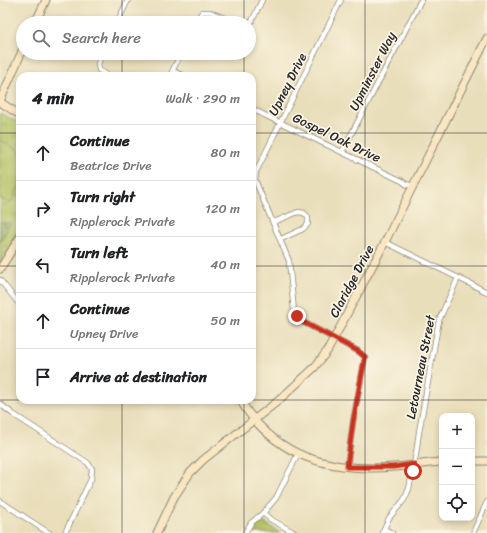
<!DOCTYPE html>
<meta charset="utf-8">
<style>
:root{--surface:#fff;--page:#f6f6f6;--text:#202124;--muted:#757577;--line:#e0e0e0}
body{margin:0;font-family:Sriracha,sans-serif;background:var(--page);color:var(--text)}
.controls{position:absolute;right:12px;bottom:12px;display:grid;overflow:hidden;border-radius:8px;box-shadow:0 2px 6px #0003}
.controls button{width:36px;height:36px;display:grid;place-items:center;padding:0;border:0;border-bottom:1px solid var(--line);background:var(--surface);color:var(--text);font:20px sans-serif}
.stop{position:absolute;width:12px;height:12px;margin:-9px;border:3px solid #c8321e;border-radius:50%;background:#fff}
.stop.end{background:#c8321e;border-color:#fff;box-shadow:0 1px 4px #0008}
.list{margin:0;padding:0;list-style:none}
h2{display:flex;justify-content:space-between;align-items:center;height:52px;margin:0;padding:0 16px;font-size:17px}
h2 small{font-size:13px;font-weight:400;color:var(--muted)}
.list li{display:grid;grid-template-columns:26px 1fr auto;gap:12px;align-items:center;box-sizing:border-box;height:56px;padding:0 16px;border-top:1px solid var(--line)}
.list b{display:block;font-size:15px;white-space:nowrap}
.list p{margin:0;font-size:13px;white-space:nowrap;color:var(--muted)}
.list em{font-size:13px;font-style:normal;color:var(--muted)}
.icon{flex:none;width:22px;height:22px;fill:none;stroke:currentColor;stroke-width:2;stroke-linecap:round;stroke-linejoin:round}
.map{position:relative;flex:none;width:487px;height:533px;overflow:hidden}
.search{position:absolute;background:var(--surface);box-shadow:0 2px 6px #0003;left:16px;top:16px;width:240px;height:44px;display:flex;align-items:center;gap:10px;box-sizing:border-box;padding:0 14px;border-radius:22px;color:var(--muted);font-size:15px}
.panel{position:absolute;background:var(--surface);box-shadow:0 2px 6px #0003;left:16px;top:72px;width:240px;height:332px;border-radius:12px}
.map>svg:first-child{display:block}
</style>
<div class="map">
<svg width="487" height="533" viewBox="0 0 487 533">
<defs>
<pattern id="grass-tufts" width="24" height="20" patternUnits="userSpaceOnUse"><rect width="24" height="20" fill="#b2c163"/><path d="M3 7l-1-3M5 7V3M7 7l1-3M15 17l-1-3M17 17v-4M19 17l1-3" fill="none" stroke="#919d52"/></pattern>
<pattern id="forest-firs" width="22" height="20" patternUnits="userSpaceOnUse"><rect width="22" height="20" fill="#8da759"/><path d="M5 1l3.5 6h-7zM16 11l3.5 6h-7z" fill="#73884a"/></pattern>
</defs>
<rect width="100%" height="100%" fill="#fcf5e5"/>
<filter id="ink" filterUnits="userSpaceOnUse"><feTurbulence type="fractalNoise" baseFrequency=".025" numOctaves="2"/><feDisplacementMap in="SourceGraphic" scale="8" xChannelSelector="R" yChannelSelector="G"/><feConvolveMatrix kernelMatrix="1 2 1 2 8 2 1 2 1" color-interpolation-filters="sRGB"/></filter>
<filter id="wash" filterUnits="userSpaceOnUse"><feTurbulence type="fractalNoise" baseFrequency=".012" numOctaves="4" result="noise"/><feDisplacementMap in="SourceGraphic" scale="16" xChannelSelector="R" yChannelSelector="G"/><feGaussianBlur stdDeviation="0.9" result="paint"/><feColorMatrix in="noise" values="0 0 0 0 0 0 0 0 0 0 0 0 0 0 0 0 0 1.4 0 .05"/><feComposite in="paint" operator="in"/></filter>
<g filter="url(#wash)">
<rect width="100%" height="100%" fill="#e9deba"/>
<!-- grass -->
<g fill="url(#grass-tufts)" stroke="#6e7647">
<polygon points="0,113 20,123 20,231 0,263"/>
<polygon points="259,523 265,523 280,533 252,533 255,527"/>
</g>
<!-- forest -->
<polygon fill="url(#forest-firs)" stroke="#5c6942" points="0,222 11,223 0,243"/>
<!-- pitch -->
<polygon fill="#b2c163" stroke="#6e7647" points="0,140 20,151 20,185 10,203 0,198"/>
</g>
<g filter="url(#ink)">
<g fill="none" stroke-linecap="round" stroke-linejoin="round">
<defs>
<g id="street">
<polyline points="341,0 256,172 255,180 289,261 294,311 299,320 358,351 365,357 353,422 347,467"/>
<polyline points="117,23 128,0"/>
<polyline points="195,23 202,12 210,12 236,23"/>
<polyline points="249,23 252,21 262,0"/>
<polyline points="102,53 98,64 99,70 109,76"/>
<polyline points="173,71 184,76"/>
<polyline points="170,76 181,53"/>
<polyline points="252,109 402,181 406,184 413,186"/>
<polyline points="342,152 421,0"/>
<polyline points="274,222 298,212 304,213 308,217 308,224 303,229 281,239"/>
<polyline points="385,242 487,292"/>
<polyline points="0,280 20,305"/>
<polyline points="137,400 145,400"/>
<polyline points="0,404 13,414 88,463 92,469 91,479 65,533"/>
<polyline points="0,501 49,533"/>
<polyline points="263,513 270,519 295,533"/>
<polyline points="384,529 392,533"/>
<polyline points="245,533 251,523 263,513 276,498 298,454"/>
<polyline points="382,533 389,518 404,500 409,489 416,454 419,432 439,320 458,278"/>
<polyline points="473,533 487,502"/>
</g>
<g id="secondary">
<polyline points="35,23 46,0"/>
<polyline points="0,101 23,49"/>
<polyline points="0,102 20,115"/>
<polyline points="0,269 20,237"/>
<path d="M 240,400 C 275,457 329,472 393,467 C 410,466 426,463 442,462"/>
<polyline points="472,461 487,461"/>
<polyline points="157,533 174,497 190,473 203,460 278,401 314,368 328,350 385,242 487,38"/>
</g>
</defs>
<!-- street casing -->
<use href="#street" stroke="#8a8472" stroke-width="6"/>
<!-- secondary casing -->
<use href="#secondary" stroke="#8a8472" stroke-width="9"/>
<!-- street -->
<use href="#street" stroke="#fff" stroke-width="4.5"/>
<!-- secondary -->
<use href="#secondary" stroke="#f9e7c3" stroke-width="7"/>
</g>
</g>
<g fill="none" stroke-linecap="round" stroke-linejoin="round" filter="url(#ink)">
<!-- route -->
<polyline stroke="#c8321e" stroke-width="5" points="297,316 299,320 358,351 365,357 353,422 347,467 393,467 414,464 413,471"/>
</g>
<!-- grid -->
<path fill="none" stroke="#2b2b2b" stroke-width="1" stroke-opacity="0.55" d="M 122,0 L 122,23M 244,0 L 244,23M 365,0 L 365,533M 122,53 L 122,76M 244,53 L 244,76M 0,133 L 20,133M 252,133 L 487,133M 0,266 L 20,266M 252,266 L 487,266M 0,400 L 20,400M 122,400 L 122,533M 244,400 L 244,533M 252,400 L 487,400"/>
<g text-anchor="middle" stroke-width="3.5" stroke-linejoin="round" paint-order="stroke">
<!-- street labels -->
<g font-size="13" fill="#2b2b2b" stroke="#fcf5e5">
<text transform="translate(372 71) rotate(-63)" y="5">Upminster Way</text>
<text transform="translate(287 84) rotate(-63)" y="5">Upney Drive</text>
<text transform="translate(337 137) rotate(26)" y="5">Gospel Oak Drive</text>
<text transform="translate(351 281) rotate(-62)" y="5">Claridge Drive</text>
<text transform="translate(420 367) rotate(-79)" y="5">Letourneau Street</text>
</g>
</g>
</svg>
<div class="controls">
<button>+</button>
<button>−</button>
<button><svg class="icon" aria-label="locate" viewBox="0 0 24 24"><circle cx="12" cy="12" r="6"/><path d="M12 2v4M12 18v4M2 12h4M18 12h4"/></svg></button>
</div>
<div class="stop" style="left:413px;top:471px"></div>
<div class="stop end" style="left:297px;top:316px"></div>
<div class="search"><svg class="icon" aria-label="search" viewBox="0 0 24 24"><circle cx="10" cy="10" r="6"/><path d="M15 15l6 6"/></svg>Search here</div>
<section class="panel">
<h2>4 min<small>Walk · 290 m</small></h2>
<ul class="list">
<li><svg class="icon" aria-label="ahead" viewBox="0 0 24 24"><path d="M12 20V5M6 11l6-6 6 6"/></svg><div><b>Continue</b><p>Beatrice Drive</p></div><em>80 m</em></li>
<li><svg class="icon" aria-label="right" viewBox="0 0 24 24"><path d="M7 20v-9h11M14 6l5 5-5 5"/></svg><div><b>Turn right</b><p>Ripplerock Private</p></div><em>120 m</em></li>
<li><svg class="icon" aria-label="left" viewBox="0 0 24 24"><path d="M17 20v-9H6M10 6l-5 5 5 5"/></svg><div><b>Turn left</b><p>Ripplerock Private</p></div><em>40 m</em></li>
<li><svg class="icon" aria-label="ahead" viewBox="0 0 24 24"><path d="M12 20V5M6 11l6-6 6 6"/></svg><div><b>Continue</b><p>Upney Drive</p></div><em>50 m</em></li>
<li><svg class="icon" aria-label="arrive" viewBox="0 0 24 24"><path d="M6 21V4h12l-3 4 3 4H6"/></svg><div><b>Arrive at destination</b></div></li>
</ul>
</section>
</div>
